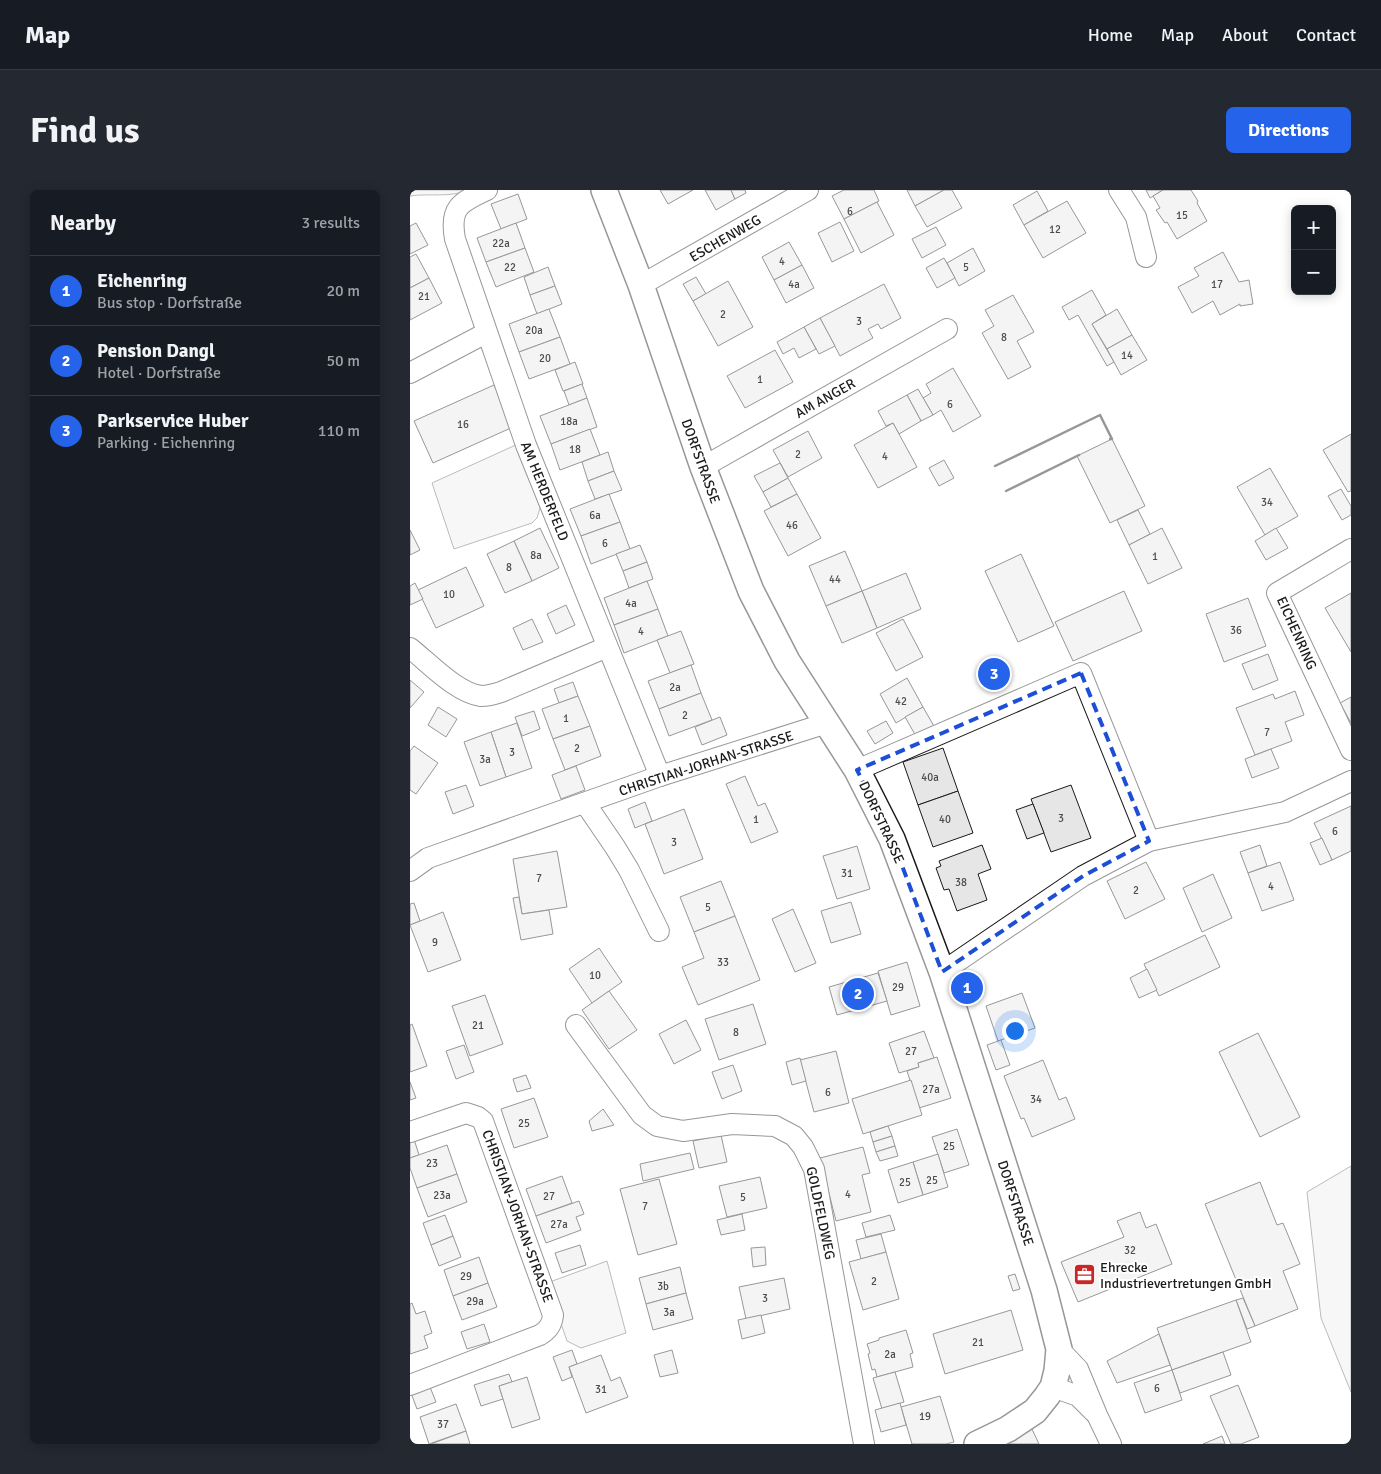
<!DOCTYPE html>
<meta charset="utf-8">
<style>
:root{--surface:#171b24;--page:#242831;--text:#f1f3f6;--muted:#9ea1a6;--line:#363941;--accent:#2563eb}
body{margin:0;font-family:Signika,sans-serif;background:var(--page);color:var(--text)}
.controls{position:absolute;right:15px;top:15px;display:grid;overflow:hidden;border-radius:8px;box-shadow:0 2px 12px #0003}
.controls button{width:45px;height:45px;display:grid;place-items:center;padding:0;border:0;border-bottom:1px solid var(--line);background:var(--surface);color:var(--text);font:25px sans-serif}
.you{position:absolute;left:604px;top:840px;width:18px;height:18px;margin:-12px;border:4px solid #fff;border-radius:50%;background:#1a73e8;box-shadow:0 0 0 8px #1a73e833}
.badge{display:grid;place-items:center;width:32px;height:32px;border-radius:50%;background:var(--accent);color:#fff;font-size:16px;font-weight:700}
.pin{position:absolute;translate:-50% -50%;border:2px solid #fff;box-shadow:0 1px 5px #0006}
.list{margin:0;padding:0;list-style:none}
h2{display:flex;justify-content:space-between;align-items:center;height:65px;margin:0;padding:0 20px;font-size:21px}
h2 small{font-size:16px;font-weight:400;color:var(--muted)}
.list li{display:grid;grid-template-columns:32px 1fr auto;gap:15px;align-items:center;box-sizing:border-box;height:70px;padding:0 20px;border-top:1px solid var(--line)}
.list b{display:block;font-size:19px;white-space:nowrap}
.list p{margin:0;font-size:16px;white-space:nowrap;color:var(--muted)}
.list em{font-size:16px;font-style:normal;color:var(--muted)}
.map{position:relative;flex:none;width:941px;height:1254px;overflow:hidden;border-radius:8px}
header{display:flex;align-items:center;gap:30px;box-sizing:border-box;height:70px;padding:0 25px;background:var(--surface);border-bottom:1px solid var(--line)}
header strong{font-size:24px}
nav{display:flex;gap:28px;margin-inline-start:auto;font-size:18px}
.intro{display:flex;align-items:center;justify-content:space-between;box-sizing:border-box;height:120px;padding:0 30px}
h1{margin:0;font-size:35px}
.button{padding:12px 22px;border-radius:8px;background:var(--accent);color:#fff;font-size:18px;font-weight:700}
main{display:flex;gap:30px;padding:0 30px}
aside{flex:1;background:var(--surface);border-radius:8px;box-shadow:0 2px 12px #0003}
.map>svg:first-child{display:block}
</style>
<header>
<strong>Map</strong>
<nav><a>Home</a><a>Map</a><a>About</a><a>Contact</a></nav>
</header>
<div class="intro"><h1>Find us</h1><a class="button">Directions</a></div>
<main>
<aside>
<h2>Nearby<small>3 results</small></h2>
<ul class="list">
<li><span class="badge">1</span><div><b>Eichenring</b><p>Bus stop · Dorfstraße</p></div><em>20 m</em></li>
<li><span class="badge">2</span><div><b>Pension Dangl</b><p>Hotel · Dorfstraße</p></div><em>50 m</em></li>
<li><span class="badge">3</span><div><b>Parkservice Huber</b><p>Parking · Eichenring</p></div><em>110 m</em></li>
</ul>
</aside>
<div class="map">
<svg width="941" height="1254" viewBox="0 0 941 1254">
<rect width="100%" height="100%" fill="#fff"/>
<!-- green -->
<g fill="#ededed" stroke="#6a6a6a">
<path d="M 0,0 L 58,0 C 40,8 20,3 0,6 Z"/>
<polygon points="108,254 130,318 127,328 122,333 44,359 22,293"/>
<polygon points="941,976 941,1202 911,1128 897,1002"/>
<polygon points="197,1071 216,1143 171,1158 157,1151 137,1093"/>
</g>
<!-- building -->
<g fill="#e6e6e6" stroke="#1a1a1a">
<polygon points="250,0 283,0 258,14"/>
<polygon points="295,0 321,0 325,9 306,20"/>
<polygon points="321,0 335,0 336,3 325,9"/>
<polygon points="434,0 464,0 469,11 434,29 422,6"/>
<polygon points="497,0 534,0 505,16"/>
<polygon points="534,0 542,0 552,18 517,37 505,16"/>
<polygon points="736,0 753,0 740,8"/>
<polygon points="753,0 781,0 788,11 787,13 797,31 767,49 757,32 755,33 746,20 750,18 743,6"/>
<polygon points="627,1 638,21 614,35 603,15"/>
<polygon points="108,4 117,29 91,39 81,14"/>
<polygon points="657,11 676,43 633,68 614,35"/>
<polygon points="467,12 484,45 451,63 434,29"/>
<polygon points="430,32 444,61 422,72 408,43"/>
<polygon points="6,33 18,55 0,64 0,36"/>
<polygon points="106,33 115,58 76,72 67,48"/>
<polygon points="526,37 536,55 512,68 502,49"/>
<polygon points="379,52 392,75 364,90 352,67"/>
<polygon points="115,58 124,82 86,97 76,72"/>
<polygon points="563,58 575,81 549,96 537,73"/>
<polygon points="813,62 829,92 839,90 843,114 830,116 830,114 810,125 803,111 782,123 768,97 789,86 784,78"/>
<polygon points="6,64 19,88 0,98 0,67"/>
<polygon points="534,68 545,88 527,98 516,78"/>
<polygon points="392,75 404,98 376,113 364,90"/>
<polygon points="138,77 145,96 120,105 114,87"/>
<polygon points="286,87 296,104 283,111 273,94"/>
<polygon points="19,88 32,113 0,130 0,98"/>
<polygon points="318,91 343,137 308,156 283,111"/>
<polygon points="474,94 491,128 471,139 468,134 458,139 463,148 430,166 410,128"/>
<polygon points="145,96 152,114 127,124 120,105"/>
<polygon points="682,100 696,125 682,134 704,172 697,176 668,125 659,130 652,117"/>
<polygon points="603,105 624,142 607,151 621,177 598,189 572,143 584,136 575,120"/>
<polygon points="139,119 150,147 109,162 99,134"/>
<polygon points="707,119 722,145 697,159 682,134"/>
<polygon points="410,128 425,156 409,164 394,137"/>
<polygon points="394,137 406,159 389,168 384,158 373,164 367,152"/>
<polygon points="722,145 737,170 711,185 697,159"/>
<polygon points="150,147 160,174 119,189 109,162"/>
<polygon points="365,160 383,192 335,218 317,186"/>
<polygon points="165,172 173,194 153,201 145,180"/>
<polygon points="543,178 571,226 543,242 531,220 523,225 513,208 521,203 516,194"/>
<polygon points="172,194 177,208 159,215 154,201"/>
<polygon points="84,195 103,237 23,273 4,231"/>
<polygon points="508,199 523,225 511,231 497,205"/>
<polygon points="497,205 511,231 489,244 483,233 476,236 468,221"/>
<polygon points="177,208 187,237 141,254 130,226"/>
<polygon points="483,233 507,277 468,298 444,255"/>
<polygon points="180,239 190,265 150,280 141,254"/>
<polygon points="398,241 412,268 378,287 363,260"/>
<polygon points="941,244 941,301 938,302 913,260"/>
<polygon points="702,249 735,316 700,333 667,266"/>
<polygon points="198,262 204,281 178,291 172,272"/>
<polygon points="534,270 544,288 529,296 519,278"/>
<polygon points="370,273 378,288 353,302 344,286"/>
<polygon points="860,278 888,326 855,345 827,297"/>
<polygon points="204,281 212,300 185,309 178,291"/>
<polygon points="378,288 387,304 361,317 353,302"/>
<polygon points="931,299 941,316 941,325 932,330 918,306"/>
<polygon points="199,304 210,332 171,346 160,319"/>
<polygon points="387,304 411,348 378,366 354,321"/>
<polygon points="728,320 740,344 719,355 707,330"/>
<polygon points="210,332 220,359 181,374 171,346"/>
<polygon points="130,338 149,378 122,391 104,351"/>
<polygon points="752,338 772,378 738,394 719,355"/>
<polygon points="866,338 878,358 856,370 845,351"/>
<polygon points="0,340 10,360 0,365"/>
<polygon points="104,351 122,391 95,403 77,364"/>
<polygon points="230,355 237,372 213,381 206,364"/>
<polygon points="435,361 452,401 416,416 399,376"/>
<polygon points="611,364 644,436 608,452 575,381"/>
<polygon points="237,372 243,389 219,398 213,381"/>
<polygon points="56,377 74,416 26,438 8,400"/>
<polygon points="496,383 511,419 467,438 452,401"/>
<polygon points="237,391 248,419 204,435 194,408"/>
<polygon points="5,393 13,409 0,415 0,396"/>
<polygon points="452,401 467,438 432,453 416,416"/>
<polygon points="714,401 732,441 663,471 645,432"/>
<polygon points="941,403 941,462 915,418"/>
<polygon points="838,408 856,456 814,472 796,424"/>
<polygon points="156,415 165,435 146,444 137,424"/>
<polygon points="248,419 258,446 214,463 204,435"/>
<polygon points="122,429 133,452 113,460 103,438"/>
<polygon points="493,429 513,467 486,481 466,443"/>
<polygon points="271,441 284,474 260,483 247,450"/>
<polygon points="858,464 868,490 843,500 832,474"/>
<polygon points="281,475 291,503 249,519 238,491"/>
<polygon points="497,488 513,517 486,533 470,504"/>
<polygon points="0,490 14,502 0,518"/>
<polygon points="163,492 168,506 149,513 144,499"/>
<polygon points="885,501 894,525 875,532 882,551 845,565 826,518 863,504 865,509"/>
<polygon points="291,503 302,530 259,546 249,519"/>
<polygon points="168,506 180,536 143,549 132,519"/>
<polygon points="941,507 941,533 930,513"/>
<polygon points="28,517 47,529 36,547 18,535"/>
<polygon points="513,517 525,538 507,548 495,527"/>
<polygon points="124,521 130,539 112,546 105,527"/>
<polygon points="310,527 317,545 292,555 285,537"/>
<polygon points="476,531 483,543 465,554 457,541"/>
<polygon points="107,533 122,578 96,587 81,542"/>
<polygon points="180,536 191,566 155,580 143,549"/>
<polygon points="81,542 96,587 70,596 54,552"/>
<polygon points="4,556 28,573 6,604 0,600 0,561"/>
<polygon points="533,558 548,601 508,615 493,572"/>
<polygon points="861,559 869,578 842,588 835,569"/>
<polygon points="166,576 175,600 151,609 142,585"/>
<polygon points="335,586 348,616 355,613 368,642 341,653 316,594"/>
<polygon points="56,595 64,616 43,624 35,602"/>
<polygon points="661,595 681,648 641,662 621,609"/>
<polygon points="548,601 563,643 523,657 508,615"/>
<polygon points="235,612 242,631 225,638 218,619"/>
<polygon points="623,614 634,643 617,649 606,620"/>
<polygon points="941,616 941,661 922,670 904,633"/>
<polygon points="274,619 293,669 254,684 235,634"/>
<polygon points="912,648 922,670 910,675 900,653"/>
<polygon points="572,655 581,679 568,684 577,710 547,721 539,699 534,700 526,678 531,676 529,671"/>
<polygon points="850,655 857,676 838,683 830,662"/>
<polygon points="447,656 460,699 427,709 413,666"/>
<polygon points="147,661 157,717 112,724 103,669"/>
<polygon points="736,672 755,709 715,729 697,691"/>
<polygon points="870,672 884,710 852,721 838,683"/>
<polygon points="803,684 822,728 792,742 773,698"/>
<polygon points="311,691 325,726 284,742 270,707"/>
<polygon points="109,707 112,724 139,720 143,744 111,750 103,708"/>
<polygon points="441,712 451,744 421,753 411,721"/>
<polygon points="4,713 10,731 0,735 0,714"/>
<polygon points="383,719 406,773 385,782 362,729"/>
<polygon points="33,722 51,770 18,782 0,735"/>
<polygon points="325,726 350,790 288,815 272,777 294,768 284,742"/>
<polygon points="795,745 810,777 749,806 734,774"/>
<polygon points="189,758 212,792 182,813 159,779"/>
<polygon points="497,772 510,816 481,825 468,781"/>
<polygon points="737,779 747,800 729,808 720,788"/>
<polygon points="468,783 477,811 427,825 419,797"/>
<polygon points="199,801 227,840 199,859 172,820"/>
<polygon points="612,803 625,838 588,851 576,816"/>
<polygon points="75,805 93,854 60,866 42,816"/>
<polygon points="343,814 356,854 309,870 295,829"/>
<polygon points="276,830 291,860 264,874 249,844"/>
<polygon points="2,834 17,876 0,882 0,835"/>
<polygon points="514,841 524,868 508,873 509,877 489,883 479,853"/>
<polygon points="848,843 890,927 850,947 809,862"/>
<polygon points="591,850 600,875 586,880 577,855"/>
<polygon points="54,855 64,882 46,889 36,861"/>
<polygon points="426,861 439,913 404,922 390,870"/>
<polygon points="527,867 541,908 509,918 497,881 509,877 508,873"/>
<polygon points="390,868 396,891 382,895 376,872"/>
<polygon points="633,870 649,910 656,907 665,929 622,947 614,928 611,929 594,886"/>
<polygon points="323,875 332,901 312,909 302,882"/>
<polygon points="116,885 121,898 107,902 103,889"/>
<polygon points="501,890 512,925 453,944 442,909"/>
<polygon points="0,892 6,908 0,910"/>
<polygon points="124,908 138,947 104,958 91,919"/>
<polygon points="193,919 204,935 182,941 179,931"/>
<polygon points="478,936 482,946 463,952 460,942"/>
<polygon points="547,939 559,975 534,983 522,947"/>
<polygon points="311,945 317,972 289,978 283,951"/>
<polygon points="3,946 9,965 0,968 0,947"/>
<polygon points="482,946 485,956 466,962 463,952"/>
<polygon points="37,955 47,984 7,998 0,978 0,968"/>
<polygon points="485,956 488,966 470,971 466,962"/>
<polygon points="453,957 460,983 452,985 461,1022 426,1031 410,968"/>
<polygon points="280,963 284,979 233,991 230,974"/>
<polygon points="528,964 538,997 513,1005 503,972"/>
<polygon points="503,972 513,1005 488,1013 478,980"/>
<polygon points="47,984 57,1012 18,1027 7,998"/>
<polygon points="152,986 162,1013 126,1026 116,999"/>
<polygon points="350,987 357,1018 317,1027 309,996"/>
<polygon points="249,989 267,1054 228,1065 210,999"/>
<polygon points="850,992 867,1035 873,1033 890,1074 873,1081 888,1119 845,1136 795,1014"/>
<polygon points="169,1011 174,1024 166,1027 171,1040 136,1053 126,1026"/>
<polygon points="730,1022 736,1038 746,1034 762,1074 668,1112 651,1072 714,1047 707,1031"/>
<polygon points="332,1024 335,1040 311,1045 307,1030"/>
<polygon points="35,1025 43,1046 21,1055 13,1033"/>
<polygon points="480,1025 485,1040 456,1047 452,1033"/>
<polygon points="471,1044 476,1062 451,1069 446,1050"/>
<polygon points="43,1046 51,1067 29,1076 21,1055"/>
<polygon points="170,1055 176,1075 152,1083 145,1063"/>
<polygon points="355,1057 356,1075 343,1077 341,1058"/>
<polygon points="476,1062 489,1109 453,1120 439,1072"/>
<polygon points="69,1067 78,1093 43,1106 34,1080"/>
<polygon points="270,1077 276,1103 236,1114 229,1088"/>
<polygon points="605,1084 610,1099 603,1101 598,1086"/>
<polygon points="374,1088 380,1119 336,1129 329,1097"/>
<polygon points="78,1093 87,1117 52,1130 43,1106"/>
<polygon points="276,1103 283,1129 243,1140 236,1114"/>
<polygon points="833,1108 845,1136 837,1139 826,1110"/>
<polygon points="826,1110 841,1152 762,1180 747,1138"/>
<polygon points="2,1113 6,1124 15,1121 22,1143 14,1146 18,1158 0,1164 0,1114"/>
<polygon points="601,1120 613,1160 535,1184 523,1144"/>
<polygon points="351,1125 355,1143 332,1149 328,1130"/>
<polygon points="74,1134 80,1152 57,1159 51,1142"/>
<polygon points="496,1140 503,1163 500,1164 503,1177 467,1187 465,1179 462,1180 458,1164 460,1163 457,1154 469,1150 469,1148"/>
<polygon points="749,1144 760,1175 707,1193 697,1171"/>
<polygon points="162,1160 167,1174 159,1177 162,1187 152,1191 143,1167"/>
<polygon points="262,1160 268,1183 250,1187 244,1165"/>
<polygon points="813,1162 821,1185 770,1203 762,1180"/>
<polygon points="191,1165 201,1191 210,1187 218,1207 176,1223 159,1177"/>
<polygon points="762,1180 772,1210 735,1223 724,1193"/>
<polygon points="485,1182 494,1212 472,1219 463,1188"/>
<polygon points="99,1184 102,1192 89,1196 93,1209 71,1216 64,1195"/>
<polygon points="117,1187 130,1229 102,1238 89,1196"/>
<polygon points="828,1195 849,1247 831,1254 821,1254 800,1206"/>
<polygon points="20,1197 26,1212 7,1219 1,1203"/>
<polygon points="530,1206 544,1252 536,1254 502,1254 491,1217"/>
<polygon points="490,1213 496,1235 471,1242 465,1220"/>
<polygon points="46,1214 56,1241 19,1254 10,1227"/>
<polygon points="622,1239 629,1254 591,1254"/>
<polygon points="56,1241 60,1254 21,1254"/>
<polygon points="812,1246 815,1254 793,1254"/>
</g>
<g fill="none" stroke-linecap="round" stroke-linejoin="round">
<defs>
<g id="minor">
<path d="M 77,0 C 51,12 39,17 45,49 L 116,255 L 250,586"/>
<polyline points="709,0 726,27 736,67"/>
<polyline points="231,95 398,0"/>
<polyline points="0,183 76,143"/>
<polyline points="293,277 537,139"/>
<polyline points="941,359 867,403 941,560"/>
<path d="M 0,458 C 19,473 47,503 71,506 C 77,506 85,504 91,502 L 197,457"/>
<polyline points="447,580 671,483 739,651"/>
<polyline points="175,613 205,657 219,680 249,741"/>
<polyline points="0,681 18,668 250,586 417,533"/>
<polyline points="532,782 673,686 739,651 875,622 941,591"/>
<polyline points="166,835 232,925 247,936 273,941 322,934 365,936 384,946 393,957 404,979 454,1254"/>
<path d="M 0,942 L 56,923 L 68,927 L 73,931 L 143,1125 C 142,1135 138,1140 130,1145 L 0,1195"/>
<polyline points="649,1159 668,1179 687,1225 701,1254"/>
<polyline points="643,1197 668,1206 684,1222"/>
</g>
<polyline id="tertiary" points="194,0 231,95 293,277 341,401 377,471 447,580 482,649 532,782 634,1100 649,1159 647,1181 643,1197 637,1206 625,1221 598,1239 567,1254"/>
</defs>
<!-- minor casing -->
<use href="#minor" stroke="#1a1a1a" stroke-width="22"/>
<!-- tertiary casing -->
<use href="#tertiary" stroke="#1a1a1a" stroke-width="28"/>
<!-- minor -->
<use href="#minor" stroke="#fff" stroke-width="20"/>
<!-- tertiary -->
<use href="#tertiary" stroke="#fff" stroke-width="25"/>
<!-- wall -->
<g stroke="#1a1a1a" stroke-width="2.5">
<polyline points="585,276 690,225 702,249 700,249"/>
<polyline points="596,301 669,265"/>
</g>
</g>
<!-- marked area -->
<path d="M0 0H941V1254H0ZM 671,483 L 739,651 L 673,686 L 532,782 L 482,649 L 447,580 Z" fill="#fff" fill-opacity=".55" fill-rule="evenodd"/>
<path fill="none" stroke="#1d4ed8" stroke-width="4" stroke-dasharray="10 6" stroke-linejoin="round" d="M 671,483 L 739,651 L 673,686 L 532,782 L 482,649 L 447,580 Z"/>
<!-- icons -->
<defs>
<symbol id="office-square" viewBox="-11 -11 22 22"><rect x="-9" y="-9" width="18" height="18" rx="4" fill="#c62828" stroke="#fff"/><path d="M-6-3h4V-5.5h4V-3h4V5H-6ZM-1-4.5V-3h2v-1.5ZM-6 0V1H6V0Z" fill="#fff"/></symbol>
</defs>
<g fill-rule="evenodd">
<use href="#office-square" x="662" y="1072" width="25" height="25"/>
</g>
<g text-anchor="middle" stroke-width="4" stroke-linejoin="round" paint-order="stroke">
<!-- number labels -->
<g font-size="11" fill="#4d4d4d">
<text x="440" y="25">6</text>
<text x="772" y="29">15</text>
<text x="645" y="43">12</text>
<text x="91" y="57">22a</text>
<text x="372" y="75">4</text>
<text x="100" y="81">22</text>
<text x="556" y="81">5</text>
<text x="384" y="98">4a</text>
<text x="807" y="98">17</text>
<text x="14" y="110">21</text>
<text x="313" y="128">2</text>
<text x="449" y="135">3</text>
<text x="124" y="144">20a</text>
<text x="594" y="151">8</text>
<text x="717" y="169">14</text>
<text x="135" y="172">20</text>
<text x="350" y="193">1</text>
<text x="540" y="218">6</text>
<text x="159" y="235">18a</text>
<text x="53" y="238">16</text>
<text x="165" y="263">18</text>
<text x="388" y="268">2</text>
<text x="475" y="270">4</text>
<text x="857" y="316">34</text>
<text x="185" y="329">6a</text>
<text x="382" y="339">46</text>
<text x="195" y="357">6</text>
<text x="126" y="369">8a</text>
<text x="745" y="370">1</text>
<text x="99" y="381">8</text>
<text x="425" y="393">44</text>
<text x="39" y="408">10</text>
<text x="221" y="417">4a</text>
<text x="826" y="444">36</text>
<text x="231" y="445">4</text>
<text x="265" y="501">2a</text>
<text x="491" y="515">42</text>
<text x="275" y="529">2</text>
<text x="156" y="532">1</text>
<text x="857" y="546">7</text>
<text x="167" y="562">2</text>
<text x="102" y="566">3</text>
<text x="75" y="573">3a</text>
<text x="520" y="591">40a</text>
<text x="651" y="632">3</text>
<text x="346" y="633">1</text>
<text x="535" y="633">40</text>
<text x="925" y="645">6</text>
<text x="264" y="656">3</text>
<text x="437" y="687">31</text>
<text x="129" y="692">7</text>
<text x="551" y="696">38</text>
<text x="861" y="700">4</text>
<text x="726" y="704">2</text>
<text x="298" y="721">5</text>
<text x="25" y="756">9</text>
<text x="313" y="776">33</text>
<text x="185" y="789">10</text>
<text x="488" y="801">29</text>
<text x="68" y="839">21</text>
<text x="326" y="846">8</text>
<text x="501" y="865">27</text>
<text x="521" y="903">27a</text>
<text x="418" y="906">6</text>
<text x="626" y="913">34</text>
<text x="114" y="937">25</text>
<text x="539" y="960">25</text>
<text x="22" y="977">23</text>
<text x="522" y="994">25</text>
<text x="495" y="996">25</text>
<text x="438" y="1008">4</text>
<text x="32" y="1009">23a</text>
<text x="139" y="1010">27</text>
<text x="333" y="1011">5</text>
<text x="235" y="1020">7</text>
<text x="149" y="1038">27a</text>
<text x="720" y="1064">32</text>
<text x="56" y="1090">29</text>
<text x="464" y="1095">2</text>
<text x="253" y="1100">3b</text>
<text x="355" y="1112">3</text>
<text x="65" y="1115">29a</text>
<text x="259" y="1126">3a</text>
<text x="568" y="1156">21</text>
<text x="480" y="1168">2a</text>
<text x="747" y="1202">6</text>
<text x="191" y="1203">31</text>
<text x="515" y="1230">19</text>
<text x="33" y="1238">37</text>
</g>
<!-- street labels -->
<g font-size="14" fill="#1a1a1a" stroke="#fff">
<text transform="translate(315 48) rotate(-30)" y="5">ESCHENWEG</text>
<text transform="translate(415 208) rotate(-29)" y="5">AM ANGER</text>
<text transform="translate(291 271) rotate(70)" y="5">DORFSTRASSE</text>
<text transform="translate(135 301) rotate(68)" y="5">AM HERDERFELD</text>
<text transform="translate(887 443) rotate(66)" y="5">EICHENRING</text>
<text transform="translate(296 573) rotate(-18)" y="5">CHRISTIAN-JORHAN-STRASSE</text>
<text transform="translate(472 632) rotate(65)" y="5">DORFSTRASSE</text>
<text transform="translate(606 1013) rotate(72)" y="5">DORFSTRASSE</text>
<text transform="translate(411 1023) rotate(78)" y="5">GOLDFELDWEG</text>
<text transform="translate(108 1026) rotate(70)" y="5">CHRISTIAN-JORHAN-STRASSE</text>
</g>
<!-- poi labels -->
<g font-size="14" fill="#1a1a1a" stroke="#fff" text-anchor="start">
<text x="690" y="1082">Ehrecke<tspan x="690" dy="16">Industrievertretungen GmbH</tspan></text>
</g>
</g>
</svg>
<div class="controls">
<button>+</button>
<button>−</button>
</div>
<div class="you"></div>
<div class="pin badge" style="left:557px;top:798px">1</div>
<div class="pin badge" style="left:448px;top:804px">2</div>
<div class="pin badge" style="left:584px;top:484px">3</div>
</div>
</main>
